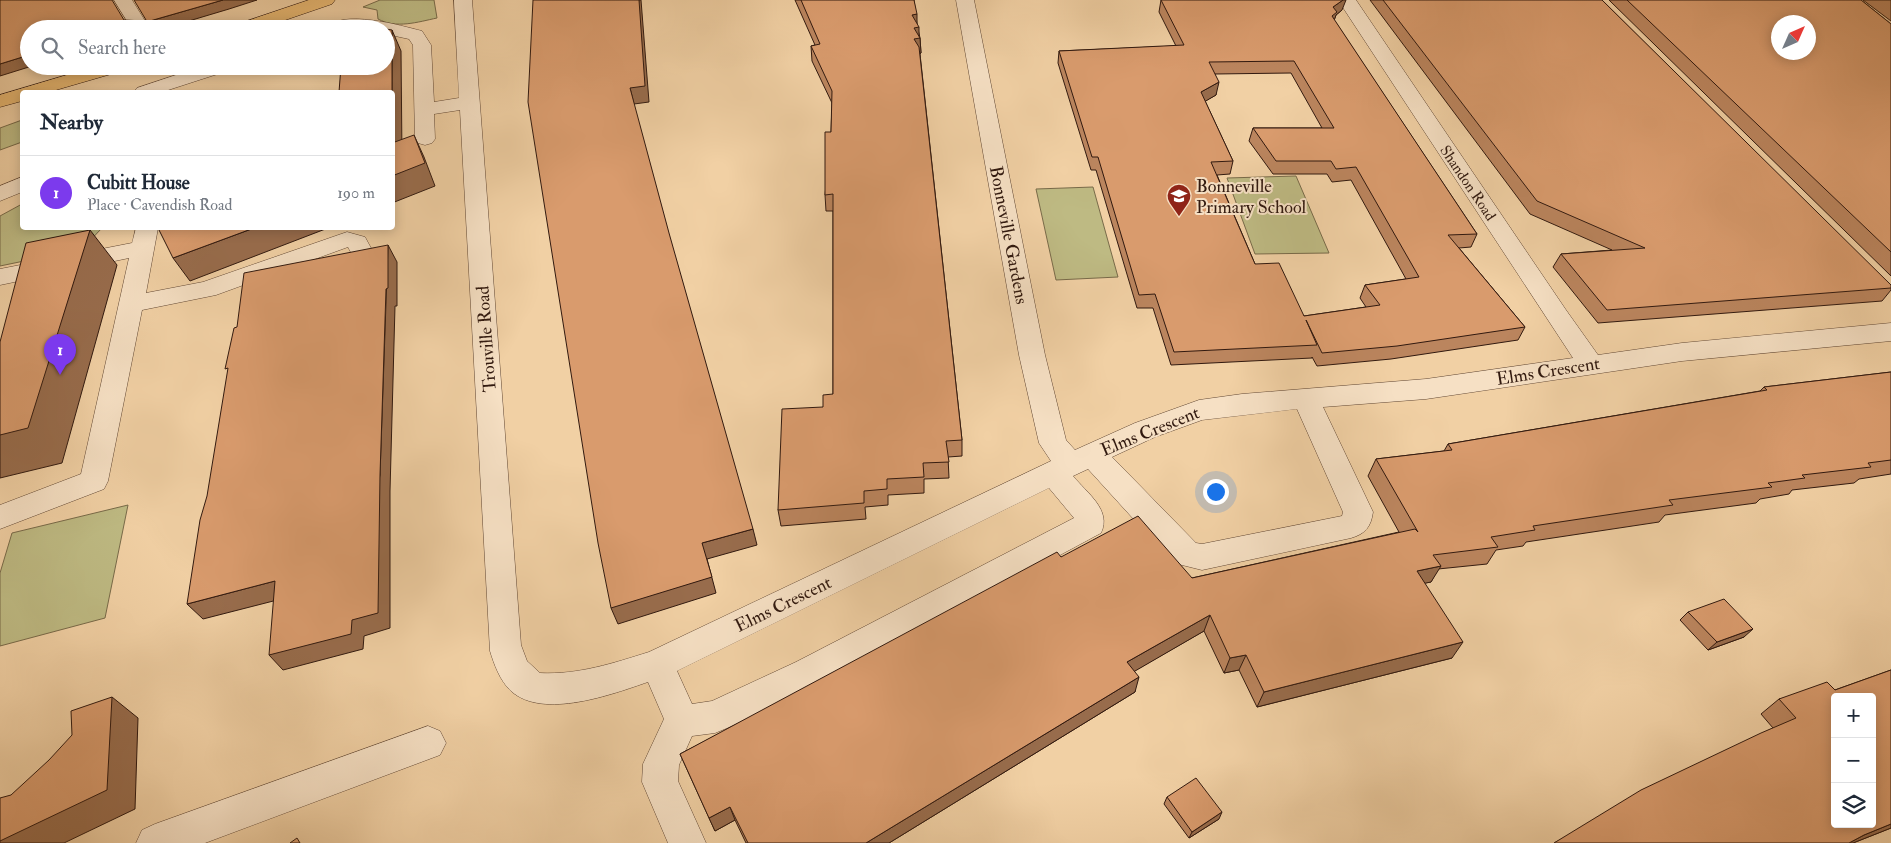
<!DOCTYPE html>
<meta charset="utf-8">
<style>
:root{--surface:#fff;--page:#f6f6f7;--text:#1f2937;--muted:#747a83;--line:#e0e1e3;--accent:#7c3aed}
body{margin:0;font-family:"IM FELL Double Pica",serif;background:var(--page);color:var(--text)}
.controls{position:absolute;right:15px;bottom:15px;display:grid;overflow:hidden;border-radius:5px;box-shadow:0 2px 12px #0003}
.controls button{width:45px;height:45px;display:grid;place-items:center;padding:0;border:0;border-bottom:1px solid var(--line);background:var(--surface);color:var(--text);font:25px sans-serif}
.compass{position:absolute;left:1771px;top:15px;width:45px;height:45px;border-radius:50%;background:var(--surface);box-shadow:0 2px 12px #0003;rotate:45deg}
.you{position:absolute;left:1215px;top:491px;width:18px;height:18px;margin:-12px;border:4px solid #fff;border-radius:50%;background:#1a73e8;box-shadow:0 0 0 8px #1a73e833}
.badge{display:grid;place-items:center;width:32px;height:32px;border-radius:50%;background:var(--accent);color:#fff;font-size:16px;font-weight:700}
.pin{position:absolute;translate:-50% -41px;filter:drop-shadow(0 1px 2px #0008)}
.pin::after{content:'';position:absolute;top:26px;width:18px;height:15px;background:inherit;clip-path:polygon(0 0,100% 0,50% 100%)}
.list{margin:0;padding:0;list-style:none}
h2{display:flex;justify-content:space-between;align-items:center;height:65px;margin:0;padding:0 20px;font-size:21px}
h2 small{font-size:16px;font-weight:400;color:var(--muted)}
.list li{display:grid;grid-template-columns:32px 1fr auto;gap:15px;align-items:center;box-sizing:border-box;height:75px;padding:0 20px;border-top:1px solid var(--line)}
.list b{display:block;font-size:19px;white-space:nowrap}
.list p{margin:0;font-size:16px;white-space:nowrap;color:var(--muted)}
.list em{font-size:16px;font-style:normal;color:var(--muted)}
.icon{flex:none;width:28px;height:28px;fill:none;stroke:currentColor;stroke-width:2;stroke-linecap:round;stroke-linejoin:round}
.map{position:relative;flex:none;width:1891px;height:843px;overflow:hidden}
.search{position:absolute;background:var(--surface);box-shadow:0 2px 12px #0003;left:20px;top:20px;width:375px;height:55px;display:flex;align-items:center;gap:12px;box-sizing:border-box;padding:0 18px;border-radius:28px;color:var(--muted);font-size:19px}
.panel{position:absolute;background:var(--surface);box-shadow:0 2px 12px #0003;left:20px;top:90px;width:375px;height:140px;border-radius:5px}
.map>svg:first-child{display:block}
</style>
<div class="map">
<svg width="1891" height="843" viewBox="0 0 1891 843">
<rect width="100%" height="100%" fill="#f1d0a4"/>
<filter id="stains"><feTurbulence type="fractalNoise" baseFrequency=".004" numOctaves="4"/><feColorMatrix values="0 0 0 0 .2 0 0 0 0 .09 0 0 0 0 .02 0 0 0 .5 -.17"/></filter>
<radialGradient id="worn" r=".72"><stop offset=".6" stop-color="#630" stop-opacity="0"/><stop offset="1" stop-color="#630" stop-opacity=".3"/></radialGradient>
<!-- green -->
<g fill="#beba83" stroke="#786a49">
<path d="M 380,0 L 434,0 L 437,18 C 418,22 396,29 378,19 L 377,10 L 363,7 Z"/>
<polygon points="22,120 22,142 0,150 0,128"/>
<polygon points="1296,176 1329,253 1255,254 1227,178"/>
<polygon points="1093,187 1118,277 1056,280 1036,189"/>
<polygon points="22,204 22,228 102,228 82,249 0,266 0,216"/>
<polygon points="128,505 105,618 0,646 0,573 12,533"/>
</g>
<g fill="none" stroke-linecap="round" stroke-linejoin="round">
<defs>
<g id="minor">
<polygon points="114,0 132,0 150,29 132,29"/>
<path d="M 454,0 L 472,0 L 521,645 L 527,661 L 540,673 C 578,675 614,663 649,652 L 1051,461 L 1039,443 L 1019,355 L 956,0 L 974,0 L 1045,355 L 1066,440 L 1075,450 L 1135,423 L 1199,400 L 1242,394 L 1426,379 L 1573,358 L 1338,0 L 1356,0 L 1566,310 L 1598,355 L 1682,343 L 1891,323 L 1891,341 L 1682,361 L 1426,399 L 1323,407 L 1373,512 C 1371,527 1365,534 1351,538 L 1202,570 L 1178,564 L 1168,557 L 1088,469 L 1073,476 C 1087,493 1112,510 1101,533 L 820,684 L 727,728 L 715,733 L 692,736 L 679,765 L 678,781 L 706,843 L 668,843 L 642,782 L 643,764 L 664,719 L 648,682 C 613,694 543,720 511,691 C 500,681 494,664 490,651 L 460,110 L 434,114 L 435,139 L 432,143 L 425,145 L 418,143 L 415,139 L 413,45 L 409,39 L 386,34 L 386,29 L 326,29 C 340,8 402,26 422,31 L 431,45 L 434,102 L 459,98 ZM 1297,409 L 1343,512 L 1342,516 L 1202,544 L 1196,543 L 1112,457 L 1155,437 L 1202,420 ZM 1049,488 L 1074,518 L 796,662 L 712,701 L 692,704 L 677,671 Z"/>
<polygon points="203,66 232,66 230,70 162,92 134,92 137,88"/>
<polygon points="22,177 22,192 0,201 0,186"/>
<polygon points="136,228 158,228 146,293 203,282 347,232 365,237 377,259 373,264 365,267 357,264 348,247 216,295 142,310 108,481 104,489 0,529 0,505 81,474 129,258 0,285 0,269 132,243"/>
<polygon points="428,726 440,731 446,743 440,755 205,843 136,843 142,830 155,824"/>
</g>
<g id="highway">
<polygon points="309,0 335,0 332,4 259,29 232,29 235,25"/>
<polygon points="97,66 127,66 125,70 49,92 22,92 22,101 0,107 0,95"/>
</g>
</defs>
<!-- minor casing -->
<use href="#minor" stroke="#614734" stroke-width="1"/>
<!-- highway casing -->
<use href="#highway" stroke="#31190f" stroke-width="1"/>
<!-- minor -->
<use href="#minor" fill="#f6e0c4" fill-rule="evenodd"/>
<!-- highway -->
<use href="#highway" fill="#e8b872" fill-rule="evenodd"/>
</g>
<!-- wall -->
<g fill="#bb855e" stroke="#31190f" fill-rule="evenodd">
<polygon points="795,0 914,0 917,24 920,38 921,53 920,54 962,440 962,456 948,457 949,478 924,479 924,493 888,495 888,505 865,507 866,519 781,526 778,510 823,407 833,394 833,211 826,211 825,195 831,132 832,103 812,61 811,46 815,45"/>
<path d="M 1161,0 L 1342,10 L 1336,15 L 1334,20 L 1477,234 L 1471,247 L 1459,248 L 1525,327 L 1518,340 L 1391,359 L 1317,366 L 1312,357 L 1312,358 L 1171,365 L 1153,308 L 1137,308 L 1096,170 L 1091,170 L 1058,63 L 1059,51 L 1176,46 L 1159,12 ZM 1291,73 L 1322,128 L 1253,128 L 1249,141 L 1273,174 L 1327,174 L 1332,182 L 1351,180 L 1406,279 L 1365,285 L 1360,298 L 1366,307 L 1304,316 L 1255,264 L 1217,175 L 1230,174 L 1233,161 L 1205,101 L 1216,95 L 1215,74 Z"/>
<polygon points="1370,0 1602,0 1891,288 1891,290 1882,301 1598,323 1553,267 1561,254 1612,250 1530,214"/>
<polygon points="1609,0 1861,0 1891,24 1891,276"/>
<polygon points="1863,0 1891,0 1891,21"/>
<polygon points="1891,372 1891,474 1859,479 1854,483 1792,490 1789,494 1760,499 1756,503 1665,515 1659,522 1526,542 1523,546 1496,550 1487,564 1438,569 1431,582 1424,583 1452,658 1257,707 1239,670 1224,673 1204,631 1134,671 1135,692 889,843 746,843 735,820 715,831 680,754 1061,557 1192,578 1399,532 1368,476 1376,459 1444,451 1448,444 1760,391 1764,387"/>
<polygon points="1688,612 1744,637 1708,650 1680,620"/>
<polygon points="1891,670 1891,828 1853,843 1554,843 1773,728 1761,714 1779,699 1835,690"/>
<polygon points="1167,797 1219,819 1189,838 1164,804"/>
</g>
<!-- shaded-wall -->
<g fill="#986c4c" stroke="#31190f">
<polygon points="223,0 257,0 229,9 162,29 122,29"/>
<polygon points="639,0 641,0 649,102 634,104 630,88"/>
<polygon points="1343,0 1346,0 1342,10 1336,15 1333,24 1330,19 1333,7"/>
<polygon points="917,14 917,27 919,27 919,38 920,38 921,53 915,54 912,15"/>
<polygon points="392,30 401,51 402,158 392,160"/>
<polygon points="29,55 29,66 32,66 0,76 0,64"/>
<polygon points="1219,82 1216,95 1199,105 1201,92"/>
<polygon points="414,135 424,157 435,186 392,203 392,176"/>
<polygon points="254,228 328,228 190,281 173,258"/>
<polygon points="90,230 117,265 62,463 0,478 0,435"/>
<polygon points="388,245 397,262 397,306 395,306 390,491 390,628 364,636 363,649 283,670 269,655 352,620 380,475"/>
<polygon points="753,529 757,545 707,559 716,593 618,624 611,608 702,543"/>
<polygon points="1441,566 1431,582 1407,587 1417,571"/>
<polygon points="275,581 289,597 203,619 187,604"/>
<polygon points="1210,615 1204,631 1123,678 1127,662"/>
<polygon points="1753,629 1744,637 1708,650 1717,642"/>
<polygon points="1463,642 1452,658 1257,707 1264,692"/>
<polygon points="1246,655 1239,670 1224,673 1230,658"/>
<polygon points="1139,677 1135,692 889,843 866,843"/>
<polygon points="112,697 138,718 135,809 64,843 0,843 0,841"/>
<polygon points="730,807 735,820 715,831 709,818"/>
<polygon points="1222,812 1219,819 1189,838 1192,832"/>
<polygon points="1891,824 1891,828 1853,843 1849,843 1864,835"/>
</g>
<!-- building -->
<g fill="#d99b6d" stroke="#31190f" fill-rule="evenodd">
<polygon points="0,0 112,0 124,20 144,21 146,20 134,0 223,0 122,29 29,29 29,55 0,64"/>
<polygon points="533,0 639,0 645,86 630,88 669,233 753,529 702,543 712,577 611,608 598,543 528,102"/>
<polygon points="801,0 914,0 917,14 912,15 919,27 914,28 920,38 914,39 919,47 962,440 946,441 949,462 923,463 924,477 887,479 887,489 864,491 864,503 778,510 782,409 823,407 823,395 833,394 833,194 825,195 825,132 831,132 832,91 811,46 820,44"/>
<path d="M 1161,0 L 1343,0 L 1333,7 L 1337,12 L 1332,16 L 1477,234 L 1448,235 L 1525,327 L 1397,346 L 1322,353 L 1306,320 L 1317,345 L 1174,352 L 1155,294 L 1139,295 L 1098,157 L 1092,157 L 1059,51 L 1184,45 ZM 1294,61 L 1334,128 L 1253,128 L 1276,161 L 1331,161 L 1336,169 L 1356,167 L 1419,277 L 1365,285 L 1380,305 L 1304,316 L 1279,263 L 1255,264 L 1211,162 L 1233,161 L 1201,92 L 1219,82 L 1209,62 Z"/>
<polygon points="1383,0 1602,0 1891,285 1891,288 1607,310 1561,254 1645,248 1537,201"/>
<path d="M 1627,0 L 1861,0 L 1891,24 L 1891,252 ZM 1778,22 L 1808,22 L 1808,52 L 1778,52 Z"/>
<polygon points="344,22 392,30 392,92 339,92 341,66 386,66 386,29 343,29"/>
<polygon points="414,135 425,163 392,176 392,143"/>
<polygon points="158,228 254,228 173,258"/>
<polygon points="90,230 28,428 0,435 0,342 26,243"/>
<polygon points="388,245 388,288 386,289 380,475 378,613 352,620 351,634 269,655 275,581 187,604 200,520 207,496 228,368 225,369 234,328 237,327 244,273"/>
<polygon points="1891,372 1891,460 1868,463 1871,467 1802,475 1805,478 1768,483 1772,487 1669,500 1673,505 1533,526 1535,530 1491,537 1498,547 1433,555 1441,566 1417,571 1463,642 1264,692 1246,655 1230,658 1210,615 1127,662 1139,677 866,843 748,843 730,807 709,818 680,754 1057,552 1061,557 1138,516 1192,578 1415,529 1418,532 1376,459 1452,450 1448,444 1767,390 1764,387"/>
<polygon points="1724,599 1753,629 1717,642 1688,612"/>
<path d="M 1891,670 L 1891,824 L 1864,835 L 1849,843 L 1554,843 L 1641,790 L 1761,733 L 1796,718 L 1779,699 L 1827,682 L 1835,690 ZM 1835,697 L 1872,697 L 1872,824 L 1835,824 Z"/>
<polygon points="112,697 107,790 0,841 0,798 11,795 49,760 72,735 71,711"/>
<polygon points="1196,778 1222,812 1192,832 1167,797"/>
<polygon points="297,838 300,843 290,843"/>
</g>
<!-- icons -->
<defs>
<symbol id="school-pin" viewBox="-11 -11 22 30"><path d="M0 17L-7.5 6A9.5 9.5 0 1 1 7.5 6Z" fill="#8f2418" stroke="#f6e0c4"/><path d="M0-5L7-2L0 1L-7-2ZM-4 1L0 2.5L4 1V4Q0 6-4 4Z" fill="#fff"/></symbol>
</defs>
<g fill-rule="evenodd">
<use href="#school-pin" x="1165" y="182" width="28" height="38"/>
</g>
<g text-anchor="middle" stroke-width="4" stroke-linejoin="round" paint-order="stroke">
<!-- far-street labels -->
<g font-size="15" fill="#31190f" stroke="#f6e0c4">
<text transform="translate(1468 183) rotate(56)" y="5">Shandon Road</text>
</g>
<!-- poi labels -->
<g font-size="18" fill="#31190f" stroke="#f6e0c4" text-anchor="start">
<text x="1196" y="192">Bonneville<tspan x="1196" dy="21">Primary School</tspan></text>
</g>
<!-- street labels -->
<g font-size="18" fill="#31190f" stroke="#f6e0c4">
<text transform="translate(1009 235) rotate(79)" y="6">Bonneville Gardens</text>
<text transform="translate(486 339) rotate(-94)" y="6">Trouville Road</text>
<text transform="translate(1548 371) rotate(-9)" y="6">Elms Crescent</text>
<text transform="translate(1150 431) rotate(-22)" y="6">Elms Crescent</text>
<text transform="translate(783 604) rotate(-26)" y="6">Elms Crescent</text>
</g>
</g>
<rect width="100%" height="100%" filter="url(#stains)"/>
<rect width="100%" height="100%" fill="url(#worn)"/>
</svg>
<div class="controls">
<button>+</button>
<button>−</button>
<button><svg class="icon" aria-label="layers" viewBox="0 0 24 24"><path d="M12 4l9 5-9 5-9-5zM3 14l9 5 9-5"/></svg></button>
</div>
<svg class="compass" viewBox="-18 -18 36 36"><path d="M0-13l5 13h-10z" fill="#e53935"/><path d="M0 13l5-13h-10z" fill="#747a83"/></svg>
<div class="you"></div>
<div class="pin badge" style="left:60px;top:375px">1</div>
<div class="search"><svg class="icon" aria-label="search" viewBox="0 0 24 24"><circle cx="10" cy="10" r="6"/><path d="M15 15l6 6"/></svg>Search here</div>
<section class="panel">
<h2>Nearby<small></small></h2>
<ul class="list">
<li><span class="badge">1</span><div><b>Cubitt House</b><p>Place · Cavendish Road</p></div><em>190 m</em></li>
</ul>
</section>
</div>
